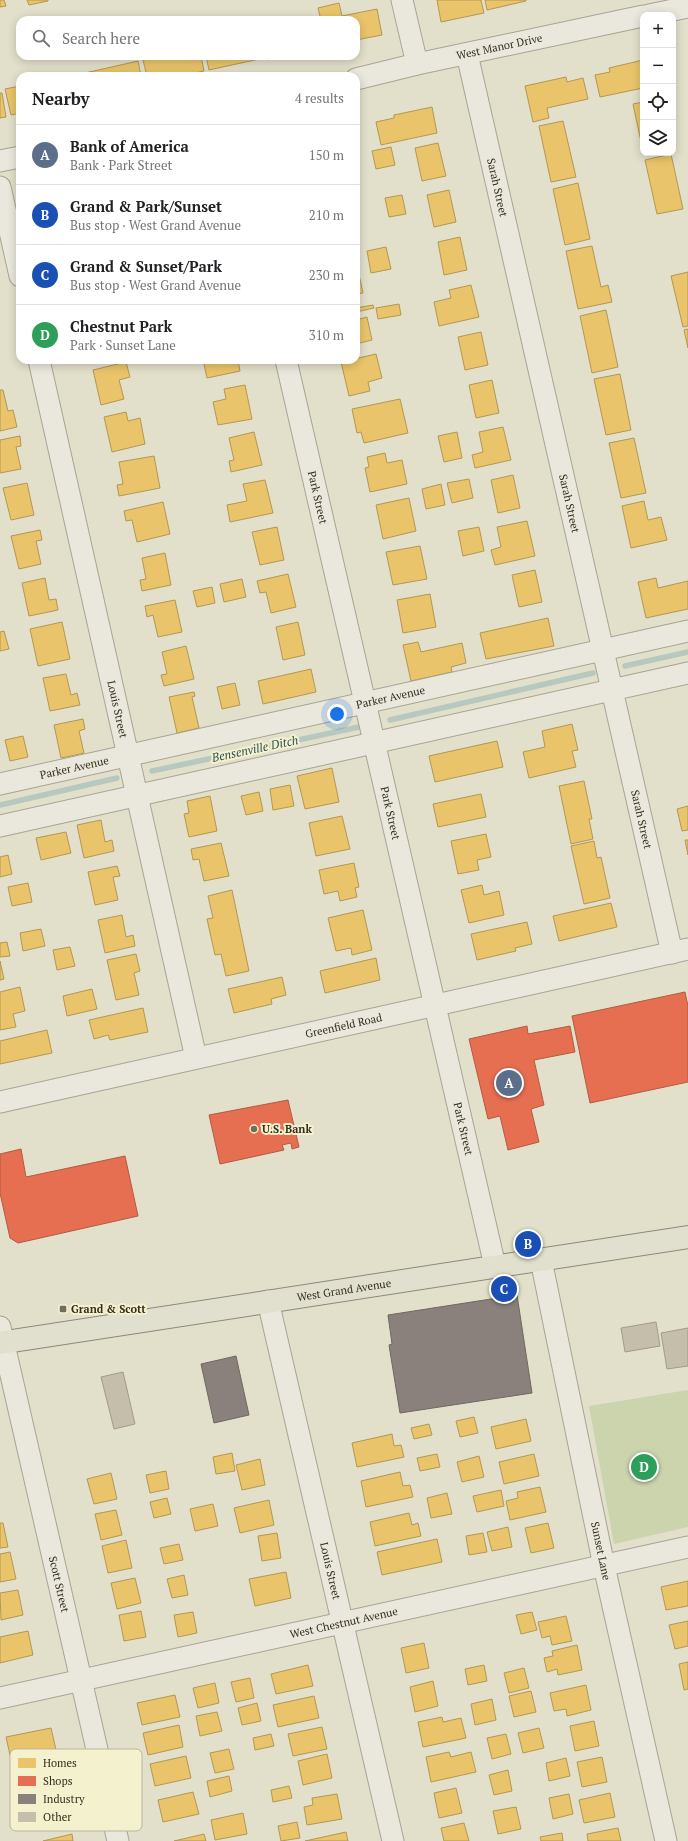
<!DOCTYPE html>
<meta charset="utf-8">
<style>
:root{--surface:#fff;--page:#f2f2f2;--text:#202124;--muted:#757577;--line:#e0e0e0;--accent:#0f766e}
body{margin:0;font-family:"PT Serif",serif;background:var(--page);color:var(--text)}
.controls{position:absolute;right:12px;top:12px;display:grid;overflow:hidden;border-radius:8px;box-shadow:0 2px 10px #0003}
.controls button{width:36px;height:36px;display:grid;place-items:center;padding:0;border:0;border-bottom:1px solid var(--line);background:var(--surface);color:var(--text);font:20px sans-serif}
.you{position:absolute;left:337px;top:714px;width:14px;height:14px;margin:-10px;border:3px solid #fff;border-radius:50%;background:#1a73e8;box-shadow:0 0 0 6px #1a73e833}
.badge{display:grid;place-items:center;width:26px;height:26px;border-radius:50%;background:var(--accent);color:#fff;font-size:13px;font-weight:700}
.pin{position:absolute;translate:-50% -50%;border:2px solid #fff;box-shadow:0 1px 4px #0006}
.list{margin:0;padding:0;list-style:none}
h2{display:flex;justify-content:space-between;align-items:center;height:52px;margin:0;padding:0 16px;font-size:17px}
h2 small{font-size:13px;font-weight:400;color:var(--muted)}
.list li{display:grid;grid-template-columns:26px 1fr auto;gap:12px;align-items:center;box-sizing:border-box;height:60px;padding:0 16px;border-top:1px solid var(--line)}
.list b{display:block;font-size:15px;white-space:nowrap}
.list p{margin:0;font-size:13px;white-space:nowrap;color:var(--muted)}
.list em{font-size:13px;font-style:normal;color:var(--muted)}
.icon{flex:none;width:22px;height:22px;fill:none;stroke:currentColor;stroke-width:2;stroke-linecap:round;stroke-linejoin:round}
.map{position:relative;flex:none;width:688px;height:1841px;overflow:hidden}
.search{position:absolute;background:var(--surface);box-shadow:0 2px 10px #0003;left:16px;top:16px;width:344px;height:44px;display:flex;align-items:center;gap:10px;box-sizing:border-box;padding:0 14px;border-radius:12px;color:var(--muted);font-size:15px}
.panel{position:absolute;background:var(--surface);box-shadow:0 2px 10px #0003;left:16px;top:72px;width:344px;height:292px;border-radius:12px}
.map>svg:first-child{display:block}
</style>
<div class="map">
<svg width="688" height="1841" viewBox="0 0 688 1841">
<rect width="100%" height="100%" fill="#e2e0ca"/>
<!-- green -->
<polygon fill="#cbd4ad" points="688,1390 688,1527 614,1544 589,1406"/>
<!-- homes -->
<g fill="#e9c46a" stroke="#b39753">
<polygon points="0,0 4,0 6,6 0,7"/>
<polygon points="27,0 48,0 48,1 29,5"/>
<polygon points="437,0 481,0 484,13 441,22"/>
<polygon points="485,0 526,0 526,1 487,10"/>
<polygon points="339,3 342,16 377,9 382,35 356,40 356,20 321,20 318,8"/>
<polygon points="160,56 201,56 204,71 182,76 147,76 143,60"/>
<polygon points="206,56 263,56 264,58 209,70"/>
<polygon points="266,56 283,56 267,60"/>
<polygon points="643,60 643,88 600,97 595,75 610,72 609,68"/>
<polygon points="138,61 141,76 85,76 85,73"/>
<polygon points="566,77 567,82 583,78 588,99 547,108 549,118 533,122 525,86"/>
<polygon points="20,86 20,113 11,115 5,89"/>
<polygon points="0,93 2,93 6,117 0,118"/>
<polygon points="643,102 643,151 633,104"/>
<polygon points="432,107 437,133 381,145 376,122 394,118 394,115"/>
<polygon points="563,121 576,177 551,182 539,126"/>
<polygon points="438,143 446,176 422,181 415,148"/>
<polygon points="391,147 395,165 376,169 372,151"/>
<polygon points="671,154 683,209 657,214 645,160"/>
<polygon points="578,183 590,239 565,245 553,189"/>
<polygon points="449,190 456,222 434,227 427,195"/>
<polygon points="402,195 406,214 389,217 385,198"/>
<polygon points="460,237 467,270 444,275 438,242"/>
<polygon points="592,246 601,287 608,285 612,302 578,309 566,251"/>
<polygon points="386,247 391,269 371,273 367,251"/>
<polygon points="358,270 363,293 356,294 356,271"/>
<polygon points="688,272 688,326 683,327 671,276"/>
<polygon points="471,285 479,317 439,326 434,302 451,298 449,290"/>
<polygon points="399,304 401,315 378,319 376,308"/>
<polygon points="373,305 374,308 356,312 356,308"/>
<polygon points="606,310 618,367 592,373 580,316"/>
<polygon points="367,317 372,340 356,344 356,320"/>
<polygon points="688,329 688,348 684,330"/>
<polygon points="481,332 488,365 465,370 458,337"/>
<polygon points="376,354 382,378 368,382 370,391 349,396 341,362"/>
<polygon points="203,360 238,360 240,371 207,378"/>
<polygon points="126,362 130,377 119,380 124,399 101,405 93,370"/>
<polygon points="620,374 631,430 606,435 594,379"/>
<polygon points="492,380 499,413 476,418 469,385"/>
<polygon points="245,385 252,419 218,425 213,402 226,399 224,389"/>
<polygon points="0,390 3,390 8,411 13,410 17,427 0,431"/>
<polygon points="400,399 408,433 364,443 361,432 357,433 352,409"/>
<polygon points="126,412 128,421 140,418 145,444 112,452 104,417"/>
<polygon points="503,427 511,460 475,468 472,455 483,452 479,432"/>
<polygon points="254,432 262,465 231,472 229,461 234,460 229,438"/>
<polygon points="457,432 462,458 444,462 438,436"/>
<polygon points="20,436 21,446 16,447 21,469 0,473 0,440"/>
<polygon points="634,438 646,493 621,498 609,443"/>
<polygon points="385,453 387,463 402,460 407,484 370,492 365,468 369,467 367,457"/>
<polygon points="154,456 160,488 119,496 117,485 123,484 119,462"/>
<polygon points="513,475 520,508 498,513 491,480"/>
<polygon points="469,479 473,498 452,503 447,483"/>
<polygon points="265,480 273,513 230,522 227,505 247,501 243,484"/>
<polygon points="27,483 34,515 11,520 3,488"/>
<polygon points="441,484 445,505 426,509 422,489"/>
<polygon points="409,498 416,531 383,539 376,505"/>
<polygon points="644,501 648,520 661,517 667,540 631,548 622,506"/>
<polygon points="163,502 170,534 137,542 132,520 126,521 124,511"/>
<polygon points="527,521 535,556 495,565 491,550 501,547 497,527"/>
<polygon points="277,527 284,560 260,565 252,532"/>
<polygon points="479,527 484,551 463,556 458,531"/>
<polygon points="40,530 42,540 36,541 41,564 19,569 11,536"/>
<polygon points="420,546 427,579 393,585 386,552"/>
<polygon points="165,553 171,585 142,591 140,580 146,579 142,558"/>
<polygon points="535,570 542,602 519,607 512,575"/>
<polygon points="288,574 296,607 271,613 266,592 260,593 257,581"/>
<polygon points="45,578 49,600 56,599 58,610 29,616 22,583"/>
<polygon points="656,578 658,588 688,581 688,609 646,618 638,582"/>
<polygon points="242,579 246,597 224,602 220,584"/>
<polygon points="212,587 215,603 197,607 193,591"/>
<polygon points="430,594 436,627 403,633 397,600"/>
<polygon points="175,600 182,632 158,637 153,615 147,617 145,606"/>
<polygon points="548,618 554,646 486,659 480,633"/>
<polygon points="62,622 70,659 38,666 30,629"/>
<polygon points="298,622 305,655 283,660 276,627"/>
<polygon points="4,631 9,649 0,651 0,632"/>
<polygon points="418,642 421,652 462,643 466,663 451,667 452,672 411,681 403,645"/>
<polygon points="186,646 194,679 164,686 161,675 167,674 162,652"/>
<polygon points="311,669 316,692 263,704 258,681"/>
<polygon points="66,674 71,695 77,693 80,705 50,711 43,678"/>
<polygon points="235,683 240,705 222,709 217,687"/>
<polygon points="194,692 195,696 192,697 199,728 177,733 169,697"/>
<polygon points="83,719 85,729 79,731 84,753 61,758 54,725"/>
<polygon points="572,724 578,750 572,751 576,767 529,778 523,752 545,747 542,731"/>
<polygon points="23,736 28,757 10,761 5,740"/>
<polygon points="497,741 503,767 435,782 429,756"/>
<polygon points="332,768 339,802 305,809 297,776"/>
<polygon points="584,781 592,819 589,819 593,839 571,844 559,786"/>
<polygon points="290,785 294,806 273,810 270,789"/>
<polygon points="259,792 263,811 246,815 241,796"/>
<polygon points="481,794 486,817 438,827 433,804"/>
<polygon points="210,796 217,831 189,837 184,814 189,813 187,801"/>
<polygon points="688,806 688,830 682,831 677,809"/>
<polygon points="342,816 350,849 316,856 309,823"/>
<polygon points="101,820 105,842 112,840 114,851 84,858 77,825"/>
<polygon points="66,832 71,853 41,860 36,838"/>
<polygon points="486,834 491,857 477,860 479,870 458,874 451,841"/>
<polygon points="685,840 688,840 688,855"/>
<polygon points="594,841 597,858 601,857 610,898 584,904 571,846"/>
<polygon points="221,843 229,876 204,881 199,859 193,860 191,849"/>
<polygon points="8,855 12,874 0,877 0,857"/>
<polygon points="354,863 359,887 355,888 357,897 340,901 338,891 324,894 319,870"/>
<polygon points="117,866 120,876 113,877 118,900 95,905 88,872"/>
<polygon points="28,883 32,902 12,906 8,887"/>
<polygon points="482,885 484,895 499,891 504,915 469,923 461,890"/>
<polygon points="232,890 249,971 226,976 221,954 215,955 207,919 213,918 208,896"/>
<polygon points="611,903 617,927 559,941 553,916"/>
<polygon points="363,910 372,950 352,955 351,948 336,951 328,918"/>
<polygon points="122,915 126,937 133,935 135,946 105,953 98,920"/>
<polygon points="527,922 532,944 515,948 516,951 477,960 471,934"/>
<polygon points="41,929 45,946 23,951 20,933"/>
<polygon points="7,942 10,956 0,957 0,943"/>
<polygon points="70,947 75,966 57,970 53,950"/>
<polygon points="136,954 140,971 134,973 139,995 116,1000 107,960"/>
<polygon points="376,958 380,980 325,993 320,971"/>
<polygon points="0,961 4,979 0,980"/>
<polygon points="282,977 286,995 271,999 272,1004 234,1013 228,989"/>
<polygon points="20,987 25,1011 13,1014 16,1027 0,1030 0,992"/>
<polygon points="92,989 97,1009 67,1016 63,996"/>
<polygon points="143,1008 148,1032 110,1040 108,1035 94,1039 89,1020"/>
<polygon points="47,1030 52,1053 0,1064 0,1041"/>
<polygon points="474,1417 478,1433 460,1437 456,1421"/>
<polygon points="526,1419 531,1441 496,1449 491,1427"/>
<polygon points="429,1424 432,1435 414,1439 411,1428"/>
<polygon points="392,1434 394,1446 401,1445 404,1457 357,1467 352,1443"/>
<polygon points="232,1453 235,1471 216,1474 213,1457"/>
<polygon points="437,1454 440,1467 420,1471 417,1458"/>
<polygon points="534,1454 539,1476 504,1484 499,1462"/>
<polygon points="479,1456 484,1477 462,1482 457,1462"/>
<polygon points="260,1459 265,1485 242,1490 236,1465"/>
<polygon points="166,1471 169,1489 150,1493 146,1475"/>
<polygon points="400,1472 403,1486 410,1485 413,1497 366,1507 361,1481"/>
<polygon points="111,1473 117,1499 94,1504 87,1479"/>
<polygon points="540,1487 546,1512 510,1520 506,1501 518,1498 517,1492"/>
<polygon points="501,1490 504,1506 477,1512 473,1496"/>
<polygon points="447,1493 452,1514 431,1518 427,1498"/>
<polygon points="167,1498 171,1514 154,1518 150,1502"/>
<polygon points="269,1500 274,1525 240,1533 234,1508"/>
<polygon points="213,1504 218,1526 195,1531 190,1509"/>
<polygon points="116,1510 122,1535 101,1540 95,1514"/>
<polygon points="409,1513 412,1525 418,1523 421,1536 375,1546 370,1522"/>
<polygon points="0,1523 3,1523 8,1547 0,1548"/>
<polygon points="548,1523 554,1548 531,1553 525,1528"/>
<polygon points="508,1527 512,1547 492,1551 487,1532"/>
<polygon points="277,1533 281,1558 262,1561 258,1536"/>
<polygon points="483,1533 487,1552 469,1555 466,1536"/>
<polygon points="437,1539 442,1562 382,1575 377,1552"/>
<polygon points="126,1540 132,1568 108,1573 102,1546"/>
<polygon points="179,1544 183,1560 164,1564 160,1548"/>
<polygon points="10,1552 16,1579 0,1582 0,1554"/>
<polygon points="286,1572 291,1598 255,1606 249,1579"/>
<polygon points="184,1575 188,1595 172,1598 167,1579"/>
<polygon points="135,1578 141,1603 117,1609 111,1583"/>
<polygon points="688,1581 688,1606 666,1610 661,1587"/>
<polygon points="18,1590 23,1615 1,1620 0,1593"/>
<polygon points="141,1611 146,1637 124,1641 119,1615"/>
<polygon points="193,1612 197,1633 178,1637 174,1615"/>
<polygon points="532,1612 537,1630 521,1634 516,1615"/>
<polygon points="566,1616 572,1641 552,1645 550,1636 542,1638 538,1622"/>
<polygon points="688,1621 688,1646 675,1649 669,1625"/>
<polygon points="28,1631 33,1655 0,1663 0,1637"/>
<polygon points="424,1643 429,1668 406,1673 401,1648"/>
<polygon points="577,1645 582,1670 558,1675 557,1669 547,1672 544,1658 553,1656 552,1651"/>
<polygon points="688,1662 688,1689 684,1690 679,1664"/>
<polygon points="308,1665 313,1686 276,1694 271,1674"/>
<polygon points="484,1665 487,1681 468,1685 465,1669"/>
<polygon points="524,1668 529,1688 509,1693 504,1673"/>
<polygon points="250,1678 254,1698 236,1702 231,1682"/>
<polygon points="433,1681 438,1706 415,1712 410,1687"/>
<polygon points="215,1683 219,1703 198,1708 193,1688"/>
<polygon points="586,1685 591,1710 567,1716 566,1709 554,1711 550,1693"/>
<polygon points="531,1691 536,1712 514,1717 509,1696"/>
<polygon points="175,1695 180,1717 142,1725 137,1703"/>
<polygon points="314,1696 319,1718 278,1727 273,1705"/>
<polygon points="492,1699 496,1720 475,1725 471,1704"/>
<polygon points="257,1703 261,1721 242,1725 238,1708"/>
<polygon points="217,1712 222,1731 200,1736 196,1716"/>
<polygon points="442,1717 443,1722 461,1718 466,1738 423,1747 418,1722"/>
<polygon points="594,1721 599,1746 575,1751 570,1726"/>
<polygon points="179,1725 183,1747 148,1755 143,1733"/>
<polygon points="322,1727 327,1749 293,1756 288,1734"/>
<polygon points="51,1728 56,1750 23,1757 24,1762 12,1764 6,1737"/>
<polygon points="539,1728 544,1748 523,1753 518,1733"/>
<polygon points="271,1734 274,1746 255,1750 253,1738"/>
<polygon points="506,1734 511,1754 492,1759 487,1738"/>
<polygon points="229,1749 234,1769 215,1773 210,1753"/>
<polygon points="449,1752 451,1757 471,1752 476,1772 431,1782 426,1757"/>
<polygon points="327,1754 332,1778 303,1785 298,1761"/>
<polygon points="186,1756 191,1778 155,1786 150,1764"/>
<polygon points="602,1757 607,1782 582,1787 577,1762"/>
<polygon points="566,1758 570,1776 549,1781 546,1763"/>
<polygon points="508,1770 512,1791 494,1795 489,1775"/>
<polygon points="229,1776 232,1791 210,1797 207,1781"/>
<polygon points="289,1786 292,1798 273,1802 271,1790"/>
<polygon points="456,1788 462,1813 439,1818 434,1793"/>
<polygon points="193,1792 199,1814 163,1822 158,1800"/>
<polygon points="610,1793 615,1817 584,1823 579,1800"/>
<polygon points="337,1794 342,1819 307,1825 304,1807 313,1805 312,1798"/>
<polygon points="569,1794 573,1814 553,1819 549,1798"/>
<polygon points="516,1807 521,1829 498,1834 493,1811"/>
<polygon points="243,1813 247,1834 215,1840 211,1820"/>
<polygon points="297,1822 300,1838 281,1841 278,1826"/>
<polygon points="464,1823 469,1841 444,1841 441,1828"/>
<polygon points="618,1828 621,1841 588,1841 587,1834"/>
<polygon points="346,1832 348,1841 305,1841"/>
<polygon points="562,1833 563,1841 541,1841 540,1837"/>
<polygon points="72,1834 73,1841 43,1841"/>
<polygon points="204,1834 206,1841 174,1841"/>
</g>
<!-- shops -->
<g fill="#e76f51" stroke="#b25b41">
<polygon points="685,992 688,1006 688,1082 590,1103 572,1016"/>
<polygon points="527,1026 528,1034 570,1026 575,1052 534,1060 544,1105 531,1109 539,1142 508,1150 500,1116 488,1119 469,1039"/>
<polygon points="288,1100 299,1147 292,1149 291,1143 282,1145 284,1150 220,1164 209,1115"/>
<polygon points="21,1149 26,1177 125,1156 138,1216 18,1243 10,1238 0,1193 0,1154"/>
</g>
<!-- industry -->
<g fill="#8a817c" stroke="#706860">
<polygon points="517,1295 532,1393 400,1413 389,1345 392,1344 388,1315"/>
<polygon points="236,1356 249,1415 214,1423 201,1364"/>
</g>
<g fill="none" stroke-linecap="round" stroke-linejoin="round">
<!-- stream -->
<g stroke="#b6c8c0" stroke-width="5.5">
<polyline points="625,666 688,652"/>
<polyline points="390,720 593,673"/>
<polyline points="152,771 359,727"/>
<polyline points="0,805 117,778"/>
</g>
</g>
<!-- building -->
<g fill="#c5beab" stroke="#a29b8a">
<polygon points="656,1322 660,1346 625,1352 621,1328"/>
<polygon points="688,1328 688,1366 667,1369 661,1333"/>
<polygon points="123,1372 135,1424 114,1429 101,1377"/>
</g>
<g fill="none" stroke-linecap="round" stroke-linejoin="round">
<defs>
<g id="minor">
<polyline points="402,0 417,64"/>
<polyline points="649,15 688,7"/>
<path id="s1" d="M 467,54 L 672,953"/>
<path id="s2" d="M 356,79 L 417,64 L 643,16"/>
<polyline points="0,161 20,157"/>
<polyline points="0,187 20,276"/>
<path id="s3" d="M 39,360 L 196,1058"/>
<path id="s4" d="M 286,360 L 495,1266"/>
<path id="s5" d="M 0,784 L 688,631"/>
<polyline points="0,826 688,673"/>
<path id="s6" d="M 0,1102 L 688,949"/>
<path id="s7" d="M 541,1260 L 604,1566 L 666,1841"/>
<path id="s8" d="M 268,1301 L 393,1841"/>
<path id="s9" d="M 0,1327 L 118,1841"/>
<path id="s10" d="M 0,1698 L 688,1547"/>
</g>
<g id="major">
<path id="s11" d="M 0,1343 L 688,1237"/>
</g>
</defs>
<!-- minor casing -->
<use href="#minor" stroke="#a7a494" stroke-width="23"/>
<!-- major casing -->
<use href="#major" stroke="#8c897a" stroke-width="24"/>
<!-- minor -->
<use href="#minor" stroke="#eae8dc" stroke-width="21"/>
<!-- major -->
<use href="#major" stroke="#e1dfcd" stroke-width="22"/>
</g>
<!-- markers -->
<g fill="#726c5a" stroke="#f4f1cf" stroke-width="1.5">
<circle cx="254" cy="1129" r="4"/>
<rect x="59" y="1305" width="8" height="8" rx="2"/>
</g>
<g text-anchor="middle" stroke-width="4" stroke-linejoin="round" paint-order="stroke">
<!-- street labels -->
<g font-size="11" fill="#352d1d" stroke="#f4f1cf">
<text dy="4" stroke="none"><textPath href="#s2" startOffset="147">West Manor Drive</textPath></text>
<text dy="4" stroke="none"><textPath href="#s1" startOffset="137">Sarah Street</textPath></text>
<text dy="4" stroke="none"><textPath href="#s4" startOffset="141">Park Street</textPath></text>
<text dy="4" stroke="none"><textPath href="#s1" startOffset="461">Sarah Street</textPath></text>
<text dy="4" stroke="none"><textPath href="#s5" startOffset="400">Parker Avenue</textPath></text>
<text dy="4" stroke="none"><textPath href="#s3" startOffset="358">Louis Street</textPath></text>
<text dy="4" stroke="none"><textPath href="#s5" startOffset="76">Parker Avenue</textPath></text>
<text dy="4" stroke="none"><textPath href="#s4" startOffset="465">Park Street</textPath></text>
<text dy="4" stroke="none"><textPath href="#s1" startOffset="785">Sarah Street</textPath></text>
<text dy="4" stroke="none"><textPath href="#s6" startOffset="352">Greenfield Road</textPath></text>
<text dy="4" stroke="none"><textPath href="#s4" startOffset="789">Park Street</textPath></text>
<text dy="4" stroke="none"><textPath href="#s11" startOffset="348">West Grand Avenue</textPath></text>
<text dy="4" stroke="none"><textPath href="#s7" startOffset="297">Sunset Lane</textPath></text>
<text dy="4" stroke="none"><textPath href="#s8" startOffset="277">Louis Street</textPath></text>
<text dy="4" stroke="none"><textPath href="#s9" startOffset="264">Scott Street</textPath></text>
<text dy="4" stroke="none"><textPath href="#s10" startOffset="352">West Chestnut Avenue</textPath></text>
</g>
<!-- poi labels -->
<g font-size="11" font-weight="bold" fill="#352d1d" stroke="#f4f1cf" text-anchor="start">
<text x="262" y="1133">U.S. Bank</text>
<text x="71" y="1313">Grand &amp; Scott</text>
</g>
<!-- water labels -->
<g font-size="12" font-style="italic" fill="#2c4e54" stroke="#f4f1cf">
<text transform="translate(255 749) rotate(-12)" y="4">Bensenville Ditch</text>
</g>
</g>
<!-- legend -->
<rect x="10" y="1749" width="132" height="82" rx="6" fill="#f4f1cf" stroke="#bbb69a" stroke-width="1"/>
<rect x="18" y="1758" width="18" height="10" fill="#e9c46a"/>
<rect x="18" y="1776" width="18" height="10" fill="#e76f51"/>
<rect x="18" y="1794" width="18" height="10" fill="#8a817c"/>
<rect x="18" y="1812" width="18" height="10" fill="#c5beab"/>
<g font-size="11" fill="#352d1d">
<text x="43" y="1767">Homes</text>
<text x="43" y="1785">Shops</text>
<text x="43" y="1803">Industry</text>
<text x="43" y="1821">Other</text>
</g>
</svg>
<div class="controls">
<button>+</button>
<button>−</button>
<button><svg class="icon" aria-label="locate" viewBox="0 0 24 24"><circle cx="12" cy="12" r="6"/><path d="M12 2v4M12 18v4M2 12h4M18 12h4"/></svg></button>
<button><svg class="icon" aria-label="layers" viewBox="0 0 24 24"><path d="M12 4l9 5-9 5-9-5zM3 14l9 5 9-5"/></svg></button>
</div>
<div class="you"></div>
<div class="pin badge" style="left:509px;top:1083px;background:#5c6f8a">A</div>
<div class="pin badge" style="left:528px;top:1244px;background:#1a4fb4">B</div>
<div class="pin badge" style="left:504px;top:1289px;background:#1a4fb4">C</div>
<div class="pin badge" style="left:644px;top:1467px;background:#2e9e5b">D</div>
<div class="search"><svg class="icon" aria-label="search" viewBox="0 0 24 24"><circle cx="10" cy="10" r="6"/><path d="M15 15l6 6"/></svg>Search here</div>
<section class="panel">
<h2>Nearby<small>4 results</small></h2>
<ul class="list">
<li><span class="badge" style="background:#5c6f8a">A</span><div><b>Bank of America</b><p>Bank · Park Street</p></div><em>150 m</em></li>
<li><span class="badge" style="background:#1a4fb4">B</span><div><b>Grand &amp; Park/Sunset</b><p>Bus stop · West Grand Avenue</p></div><em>210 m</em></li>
<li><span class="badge" style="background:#1a4fb4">C</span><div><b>Grand &amp; Sunset/Park</b><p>Bus stop · West Grand Avenue</p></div><em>230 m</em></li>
<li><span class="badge" style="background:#2e9e5b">D</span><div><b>Chestnut Park</b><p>Park · Sunset Lane</p></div><em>310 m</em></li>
</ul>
</section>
</div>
